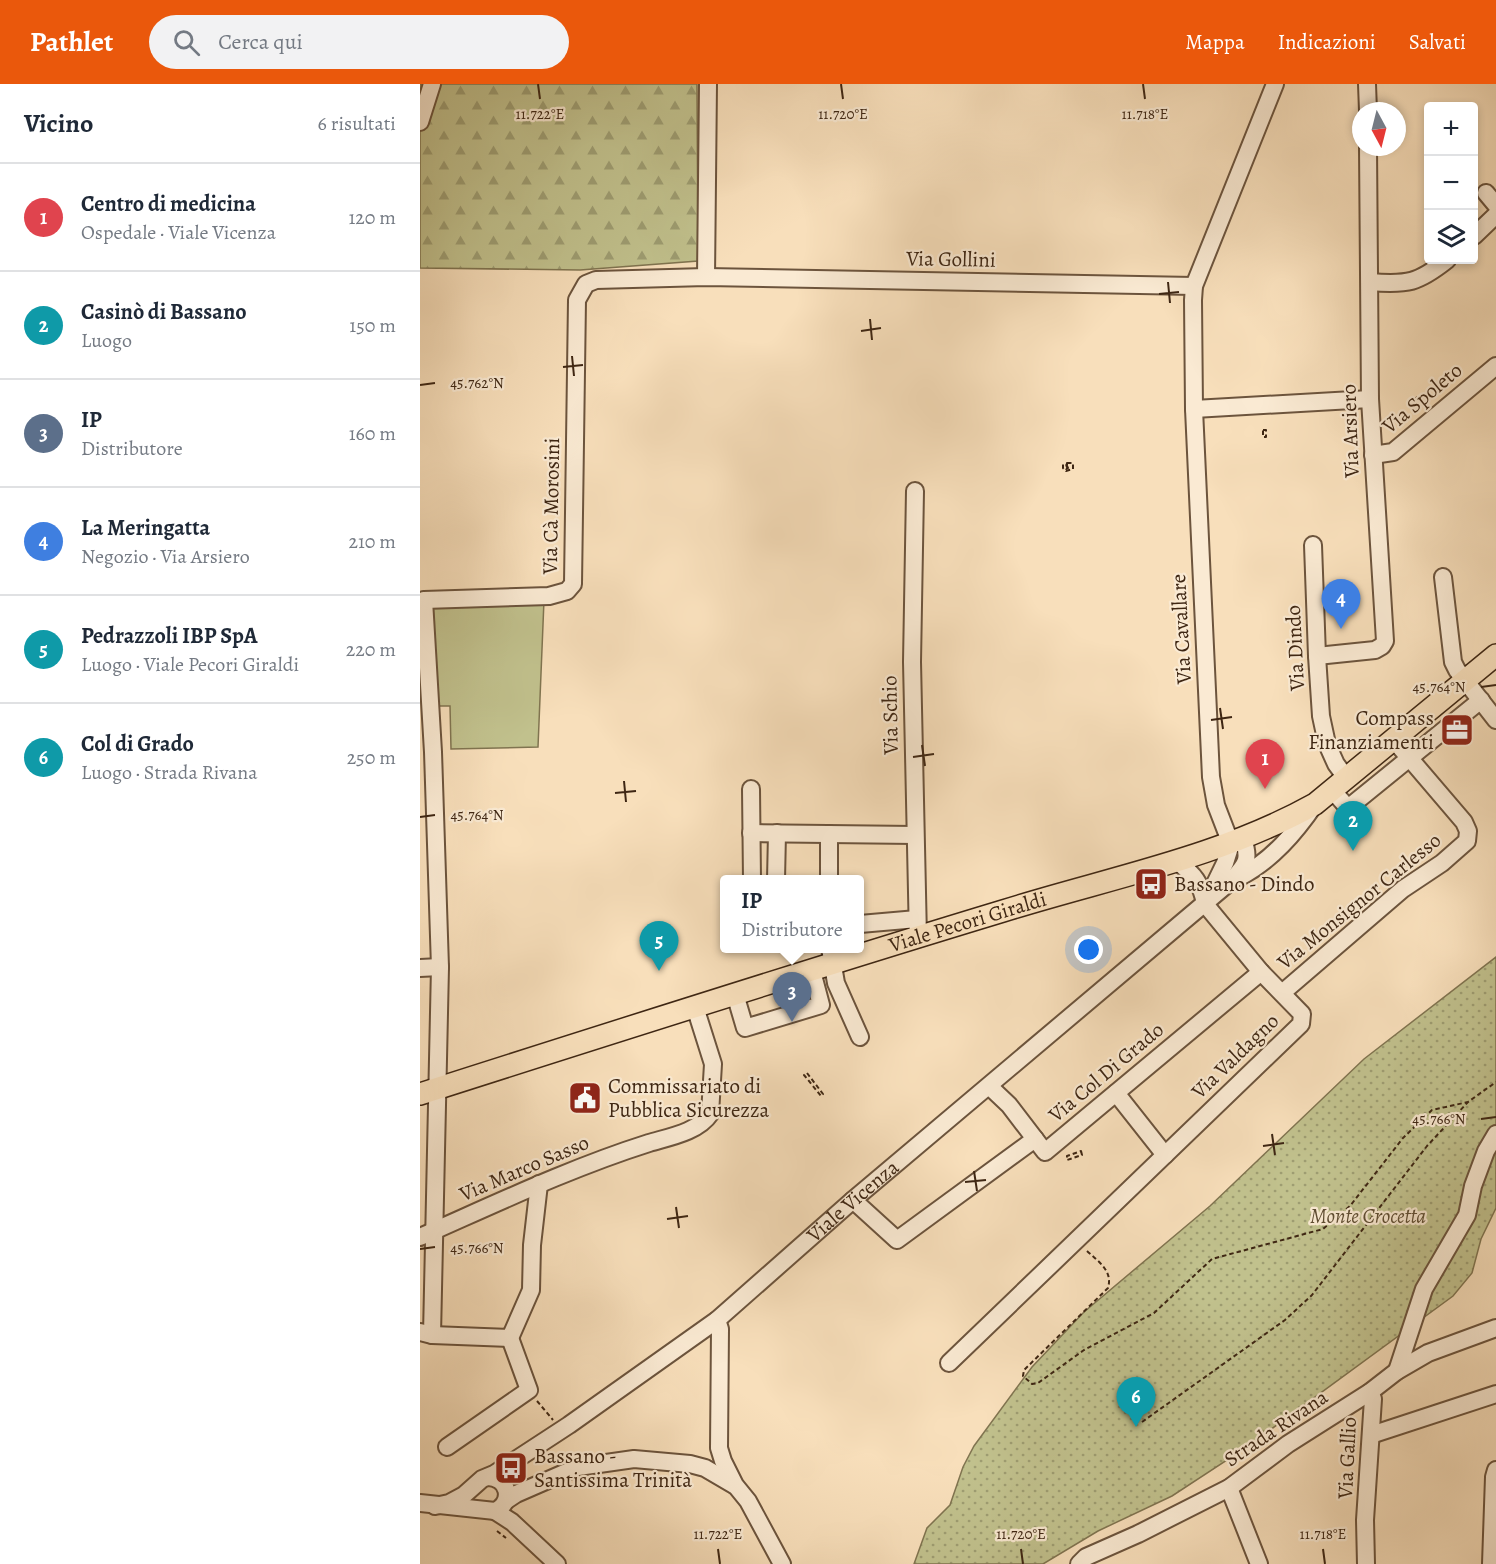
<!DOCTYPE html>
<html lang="it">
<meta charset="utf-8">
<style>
:root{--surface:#fff;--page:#f2f2f3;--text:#1f2937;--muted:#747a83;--line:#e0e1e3;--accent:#ea580c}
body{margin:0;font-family:Alegreya,serif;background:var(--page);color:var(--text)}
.controls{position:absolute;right:18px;top:18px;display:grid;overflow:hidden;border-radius:6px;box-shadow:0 3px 9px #0003}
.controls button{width:54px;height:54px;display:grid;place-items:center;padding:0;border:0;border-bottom:2px solid var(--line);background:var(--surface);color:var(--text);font:30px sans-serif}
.compass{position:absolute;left:932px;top:18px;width:54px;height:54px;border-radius:50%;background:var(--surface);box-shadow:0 3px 9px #0003;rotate:173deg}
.you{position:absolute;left:669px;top:866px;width:21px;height:21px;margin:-15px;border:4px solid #fff;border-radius:50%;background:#1a73e8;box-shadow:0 0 0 9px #1a73e833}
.badge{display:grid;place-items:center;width:39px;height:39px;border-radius:50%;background:var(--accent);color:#fff;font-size:20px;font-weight:700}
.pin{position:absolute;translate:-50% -50px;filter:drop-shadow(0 2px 3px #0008)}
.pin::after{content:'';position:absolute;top:32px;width:21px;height:18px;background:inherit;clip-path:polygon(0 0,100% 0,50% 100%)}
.popup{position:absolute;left:300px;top:791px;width:144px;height:78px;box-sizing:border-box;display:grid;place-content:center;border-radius:6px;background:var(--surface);filter:drop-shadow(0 2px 4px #0005);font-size:20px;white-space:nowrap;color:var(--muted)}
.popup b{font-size:22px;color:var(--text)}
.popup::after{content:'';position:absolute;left:50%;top:100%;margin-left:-12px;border:12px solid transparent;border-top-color:var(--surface)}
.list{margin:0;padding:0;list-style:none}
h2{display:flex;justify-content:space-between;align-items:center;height:78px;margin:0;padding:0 24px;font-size:26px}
h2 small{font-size:20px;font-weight:400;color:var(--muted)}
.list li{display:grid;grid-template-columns:39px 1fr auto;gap:18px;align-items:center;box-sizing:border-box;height:108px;padding:0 24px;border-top:2px solid var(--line)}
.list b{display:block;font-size:22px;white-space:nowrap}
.list p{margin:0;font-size:20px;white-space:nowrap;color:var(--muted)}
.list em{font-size:20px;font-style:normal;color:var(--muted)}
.icon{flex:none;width:33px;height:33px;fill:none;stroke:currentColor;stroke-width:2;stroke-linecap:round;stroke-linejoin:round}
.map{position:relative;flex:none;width:1076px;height:1480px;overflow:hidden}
header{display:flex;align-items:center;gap:36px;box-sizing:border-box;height:84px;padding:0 30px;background:var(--accent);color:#fff}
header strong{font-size:28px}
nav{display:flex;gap:33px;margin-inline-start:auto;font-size:21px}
.search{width:420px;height:54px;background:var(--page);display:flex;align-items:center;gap:15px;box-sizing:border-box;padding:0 21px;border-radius:33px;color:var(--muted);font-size:22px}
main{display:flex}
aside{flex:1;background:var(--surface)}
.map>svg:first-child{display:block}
</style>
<header>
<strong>Pathlet</strong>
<div class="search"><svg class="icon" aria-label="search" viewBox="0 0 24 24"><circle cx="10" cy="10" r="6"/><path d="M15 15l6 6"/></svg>Cerca qui</div>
<nav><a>Mappa</a><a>Indicazioni</a><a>Salvati</a></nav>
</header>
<main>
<aside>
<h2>Vicino<small>6 risultati</small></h2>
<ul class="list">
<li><span class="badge" style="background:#e0444e">1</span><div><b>Centro di medicina</b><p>Ospedale · Viale Vicenza</p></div><em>120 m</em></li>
<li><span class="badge" style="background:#0f9aa8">2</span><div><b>Casinò di Bassano</b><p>Luogo</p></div><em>150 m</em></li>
<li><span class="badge" style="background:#5c6f8a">3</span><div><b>IP</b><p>Distributore</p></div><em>160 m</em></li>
<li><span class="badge" style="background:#3f7fe0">4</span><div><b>La Meringatta</b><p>Negozio · Via Arsiero</p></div><em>210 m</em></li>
<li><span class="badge" style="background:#0f9aa8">5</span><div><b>Pedrazzoli IBP SpA</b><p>Luogo · Viale Pecori Giraldi</p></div><em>220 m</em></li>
<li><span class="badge" style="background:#0f9aa8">6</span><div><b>Col di Grado</b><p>Luogo · Strada Rivana</p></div><em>250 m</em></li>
</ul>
</aside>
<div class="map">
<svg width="1076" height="1480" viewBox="0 0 1076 1480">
<defs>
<pattern id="forest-firs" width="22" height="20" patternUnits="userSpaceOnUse" patternTransform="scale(1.5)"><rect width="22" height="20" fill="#c1c18d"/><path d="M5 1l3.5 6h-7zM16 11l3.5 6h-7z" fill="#9e9d72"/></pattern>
<pattern id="park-dots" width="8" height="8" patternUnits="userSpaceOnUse" patternTransform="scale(1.5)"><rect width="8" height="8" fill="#c1c18d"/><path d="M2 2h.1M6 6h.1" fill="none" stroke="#9e9d72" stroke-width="1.8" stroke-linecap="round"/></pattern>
</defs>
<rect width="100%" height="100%" fill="#f8dfbb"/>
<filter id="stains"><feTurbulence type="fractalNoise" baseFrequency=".00333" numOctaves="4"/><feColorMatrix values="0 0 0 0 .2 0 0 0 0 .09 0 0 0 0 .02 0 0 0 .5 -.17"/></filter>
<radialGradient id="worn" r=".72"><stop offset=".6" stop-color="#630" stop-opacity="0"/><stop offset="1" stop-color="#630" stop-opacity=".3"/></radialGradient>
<!-- grass -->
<polygon fill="#c1c18d" stroke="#807450" stroke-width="1.5" points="124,516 118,663 31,665 30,622 17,622 13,521"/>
<!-- forest -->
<polygon fill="url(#forest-firs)" stroke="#807450" stroke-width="1.5" points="0,0 277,0 278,177 160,186 0,184"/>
<!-- park -->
<polygon fill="url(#park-dots)" stroke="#807450" stroke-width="1.5" points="1076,873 1076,1124 1061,1155 1052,1189 1033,1212 824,1365 752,1412 678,1447 623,1480 494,1480 507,1444 530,1421 543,1383 554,1362 612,1283 664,1228 790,1122 944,975"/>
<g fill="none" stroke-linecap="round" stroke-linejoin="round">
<defs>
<g id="minor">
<polyline points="947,0 948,27"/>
<polyline points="0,38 12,0"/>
<polyline points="1066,109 1076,121"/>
<polyline points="1054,152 1076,131"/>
<polyline points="286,193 288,0"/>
<path d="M 950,198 C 988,201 998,199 1027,176"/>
<polyline points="774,325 950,315"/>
<polyline points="953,371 973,368 1076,282"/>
<polyline points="495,407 492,578 498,854"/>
<polyline points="893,461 897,572 901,632 907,660 916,680 927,695"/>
<polyline points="1023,493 1033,578 1037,586 1076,636"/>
<polyline points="897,572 955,566 962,562 965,557 950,315 948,63"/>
<polyline points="331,705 332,796"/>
<polyline points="913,707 928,724 1061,616"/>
<polyline points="331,749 495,751"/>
<path d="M 757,777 C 774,791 781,798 785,820"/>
<path d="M 820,793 C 852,776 875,749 895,720"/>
<polyline points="356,796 357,749"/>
<polyline points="409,796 409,750"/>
<polyline points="788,814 805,779 811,760 796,721 791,693 774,325 773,216 774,202 855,0"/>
<polyline points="440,840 497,835"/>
<polyline points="410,864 416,899 440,953"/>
<polyline points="0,884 20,883"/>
<polyline points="862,909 983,805 1022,779 1047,757 1048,747 1044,738 974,656"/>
<polyline points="315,910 325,944 401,921 392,887"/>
<polyline points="570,1003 589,1021 625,1068 841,888"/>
<polyline points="696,1009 745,1071"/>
<polyline points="433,1116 477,1156 615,1055"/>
<path d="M 0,1153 C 75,1120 150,1084 229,1059 C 249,1053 278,1048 290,1030 L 293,980 L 275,923"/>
<polyline points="297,1236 300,1245 299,1364 303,1377 315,1401 328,1417 362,1480"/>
<polyline points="0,1248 12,1251 90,1254 111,1206 112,1161 119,1100"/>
<polyline points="12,1251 20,883 13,668 4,516 129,512 147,507 153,500 157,216 166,200 176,196 286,193 774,202"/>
<polyline points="529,1279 881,940 882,930 841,888 785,820"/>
<polyline points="977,1287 1004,1205 1047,1131 1053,1102 1066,1067 1076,1050"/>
<polyline points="951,1351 1076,1310"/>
<polyline points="27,1363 109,1306 90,1254"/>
<polyline points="809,1404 839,1480"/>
<polyline points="87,1416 96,1410 158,1383 214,1375 270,1380 285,1384 314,1401"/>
<path d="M 0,1419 L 75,1427 C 94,1418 89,1394 68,1393"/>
<path id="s1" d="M 15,1422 L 29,1419 L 44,1411 L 62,1395 L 74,1390 L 149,1341 L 297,1236 L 433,1116 L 811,797 C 825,781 831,777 823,755"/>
<polyline points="75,1427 92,1438 137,1480"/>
<polyline points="659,1480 666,1473 718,1450 809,1404 868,1360 950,1308 977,1287 1008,1269 1076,1244"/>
<polyline points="946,1480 945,1436 953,1315 950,1308"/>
<polyline points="1071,1480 1074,1393 1076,1386"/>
</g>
<g id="major">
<path id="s2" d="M 0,1010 C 194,948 388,886 583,827 C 688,794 798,774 895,720 L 1076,571"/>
</g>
</defs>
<!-- minor casing -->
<use href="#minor" stroke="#6c543d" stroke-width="20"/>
<!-- major casing -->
<use href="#major" stroke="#3e2613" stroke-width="24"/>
<!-- path -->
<g stroke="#3e2613" stroke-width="2" stroke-dasharray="4.5 3" stroke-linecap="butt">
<polygon points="1000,311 1006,319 1003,322 996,314"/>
<rect x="843" y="346" width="3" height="7"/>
<polygon points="647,379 653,379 653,385 646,387 643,384 643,380 647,381"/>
<polygon points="647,382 648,384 646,385 645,383"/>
<polygon points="387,989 403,1010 401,1012 384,991"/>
<polygon points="661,1067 662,1071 647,1076 647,1072"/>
<path d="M 667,1167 C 679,1178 693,1187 688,1204 L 604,1286 L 603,1292 L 612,1300 L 618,1299 L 664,1266 L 734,1229 L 792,1175 L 903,1145 L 930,1122 L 983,1054 L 1012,1026 L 1048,1018 L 1076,998"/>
<polyline points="117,1317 133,1336"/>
<polyline points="722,1338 865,1236 892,1211 1007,1062 1048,1018"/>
<polyline points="77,1447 86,1454"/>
</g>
<!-- minor -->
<use href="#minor" stroke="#faead3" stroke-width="16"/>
<!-- major -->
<use href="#major" stroke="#f8dfbb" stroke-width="21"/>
</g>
<!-- ticks -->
<path fill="none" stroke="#3e2613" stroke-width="2" d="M 118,0 L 120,15M 421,0 L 423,15M 723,0 L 725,15M 748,198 L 750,219M 739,210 L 759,208M 450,235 L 452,256M 441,247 L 461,244M 152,272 L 154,292M 143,283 L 163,281M 0,301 L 15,299M 1061,603 L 1076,601M 800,624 L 803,645M 791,636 L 812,633M 502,661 L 505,682M 493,673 L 514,670M 204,697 L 206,718M 195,709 L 216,707M 0,733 L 15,731M 1061,1035 L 1076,1033M 852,1050 L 855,1071M 843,1062 L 864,1059M 554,1087 L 557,1107M 545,1098 L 566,1096M 256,1123 L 259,1144M 247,1135 L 268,1132M 0,1165 L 15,1163M 298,1465 L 300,1480M 601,1465 L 603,1480M 903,1465 L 905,1480"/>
<!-- icons -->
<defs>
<symbol id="office-square" viewBox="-11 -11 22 22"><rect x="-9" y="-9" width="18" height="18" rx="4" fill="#8f2418" stroke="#faead3"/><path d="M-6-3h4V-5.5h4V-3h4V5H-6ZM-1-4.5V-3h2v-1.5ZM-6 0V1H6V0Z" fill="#fff"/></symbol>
<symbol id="bus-square" viewBox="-11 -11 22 22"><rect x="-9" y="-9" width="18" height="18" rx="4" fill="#8f2418" stroke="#faead3"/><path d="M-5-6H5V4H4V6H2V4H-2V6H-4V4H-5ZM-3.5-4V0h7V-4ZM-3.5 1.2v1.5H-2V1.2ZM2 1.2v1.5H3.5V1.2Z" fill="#fff"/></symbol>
<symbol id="civic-square" viewBox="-11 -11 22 22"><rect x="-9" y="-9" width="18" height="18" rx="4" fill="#8f2418" stroke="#faead3"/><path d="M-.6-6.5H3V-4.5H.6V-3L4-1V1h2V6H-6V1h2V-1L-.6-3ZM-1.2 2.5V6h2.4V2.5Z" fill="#fff"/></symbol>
</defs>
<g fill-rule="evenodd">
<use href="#office-square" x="1018" y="627" width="38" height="38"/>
<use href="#bus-square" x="712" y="781" width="38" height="38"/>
<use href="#civic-square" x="146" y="995" width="38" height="38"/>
<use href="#bus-square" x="72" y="1365" width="38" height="38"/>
</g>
<g text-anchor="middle" stroke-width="4.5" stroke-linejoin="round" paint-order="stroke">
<!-- street labels -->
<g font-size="21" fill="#3e2613" stroke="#faead3">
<text transform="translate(531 175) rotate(1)" y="7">Via Gollini</text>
<text transform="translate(1002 314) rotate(-40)" y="7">Via Spoleto</text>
<text transform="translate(930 347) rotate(-92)" y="7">Via Arsiero</text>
<text transform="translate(131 422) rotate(-89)" y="7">Via Cà Morosini</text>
<text transform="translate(761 545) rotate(-93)" y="7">Via Cavallare</text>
<text transform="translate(875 564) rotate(-93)" y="7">Via Dindo</text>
<text transform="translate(470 631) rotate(-91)" y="7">Via Schio</text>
<text transform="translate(939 817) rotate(-39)" y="7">Via Monsignor Carlesso</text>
<text dy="7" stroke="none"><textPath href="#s2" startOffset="574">Viale Pecori Giraldi</textPath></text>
<text transform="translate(815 972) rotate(-44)" y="7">Via Valdagno</text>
<text transform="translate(686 988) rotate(-40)" y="7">Via Col Di Grado</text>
<text transform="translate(104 1084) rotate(-23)" y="7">Via Marco Sasso</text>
<text dy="7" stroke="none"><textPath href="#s1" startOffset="520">Viale Vicenza</textPath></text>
<text transform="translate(856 1344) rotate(-34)" y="7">Strada Rivana</text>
<text transform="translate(927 1374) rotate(-87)" y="7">Via Gallio</text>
</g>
<!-- poi labels -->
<g font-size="21" fill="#3e2613" stroke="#faead3" text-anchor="start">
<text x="1014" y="641" text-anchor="end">Compass<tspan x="1014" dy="24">Finanziamenti</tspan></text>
<text x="754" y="807">Bassano - Dindo</text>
<text x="188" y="1009">Commissariato di<tspan x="188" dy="24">Pubblica Sicurezza</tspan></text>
<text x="114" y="1379">Bassano -<tspan x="114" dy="24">Santissima Trinità</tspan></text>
</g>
<!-- park labels -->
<g font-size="21" font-style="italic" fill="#5f4d32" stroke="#faead3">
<text x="948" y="1139">Monte Crocetta</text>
</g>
</g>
<g font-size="15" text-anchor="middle" fill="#3e2613" stroke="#faead3" stroke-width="4.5" stroke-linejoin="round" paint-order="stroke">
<text x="120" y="35">11.722°E</text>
<text x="423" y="35">11.720°E</text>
<text x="725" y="35">11.718°E</text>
<text x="57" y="304">45.762°N</text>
<text x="1019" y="608">45.764°N</text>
<text x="57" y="736">45.764°N</text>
<text x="1019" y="1040">45.766°N</text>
<text x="57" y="1169">45.766°N</text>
<text x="298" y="1455">11.722°E</text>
<text x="601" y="1455">11.720°E</text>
<text x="903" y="1455">11.718°E</text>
</g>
<rect width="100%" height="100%" filter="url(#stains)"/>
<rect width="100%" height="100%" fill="url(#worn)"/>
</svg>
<div class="controls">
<button>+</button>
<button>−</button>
<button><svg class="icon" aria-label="layers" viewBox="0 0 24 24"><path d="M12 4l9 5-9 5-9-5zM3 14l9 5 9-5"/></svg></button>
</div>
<svg class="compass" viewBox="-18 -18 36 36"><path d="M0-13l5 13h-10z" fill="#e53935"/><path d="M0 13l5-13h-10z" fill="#747a83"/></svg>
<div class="you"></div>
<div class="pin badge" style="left:845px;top:705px;background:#e0444e">1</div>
<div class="pin badge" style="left:933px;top:767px;background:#0f9aa8">2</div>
<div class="pin badge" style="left:372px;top:938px;background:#5c6f8a">3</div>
<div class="popup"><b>IP</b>Distributore</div>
<div class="pin badge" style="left:921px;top:545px;background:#3f7fe0">4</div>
<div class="pin badge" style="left:239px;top:887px;background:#0f9aa8">5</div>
<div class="pin badge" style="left:716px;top:1343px;background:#0f9aa8">6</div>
</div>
</main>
